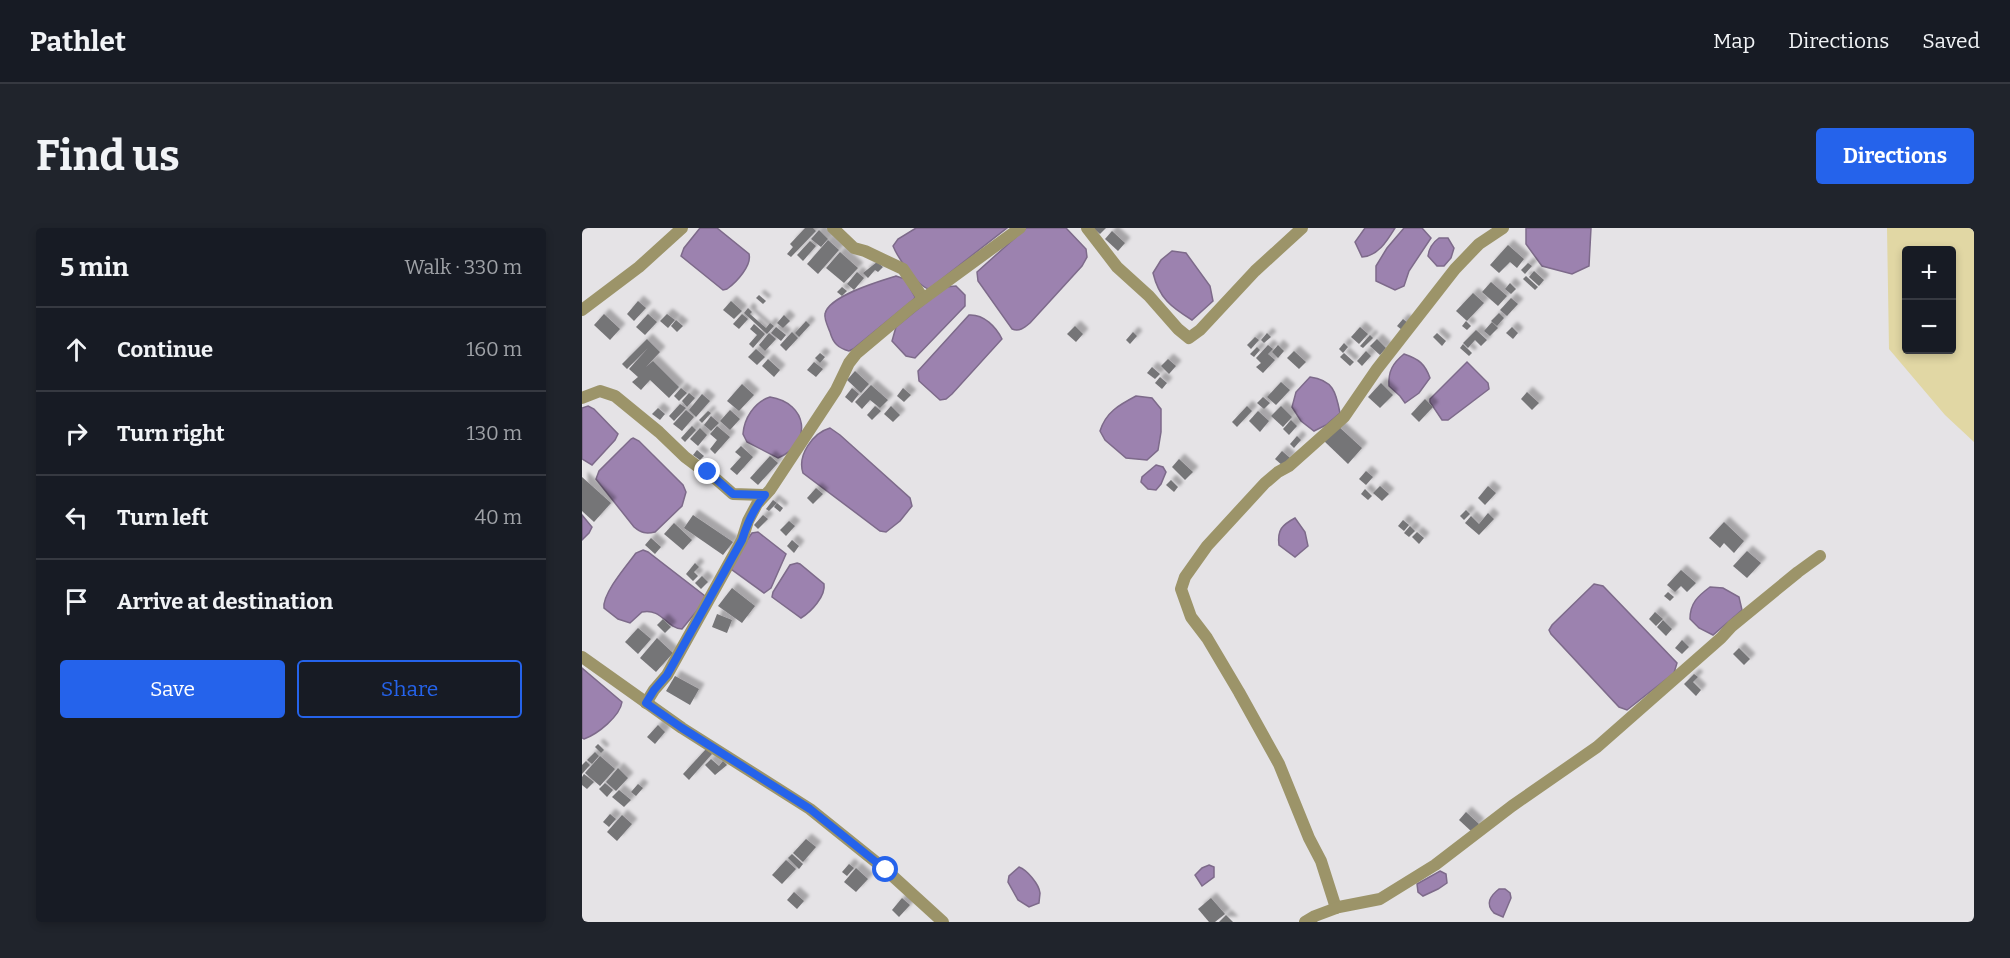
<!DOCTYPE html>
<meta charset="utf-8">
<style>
:root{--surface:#171b24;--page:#20242c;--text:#f1f3f6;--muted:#9ea1a6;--line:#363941;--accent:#2563eb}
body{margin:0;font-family:Bitter,serif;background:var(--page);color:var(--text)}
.controls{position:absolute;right:18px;top:18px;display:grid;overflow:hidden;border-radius:6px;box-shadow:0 3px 9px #0003}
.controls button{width:54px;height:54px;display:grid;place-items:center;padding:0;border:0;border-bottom:2px solid var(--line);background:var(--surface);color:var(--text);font:30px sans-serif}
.stop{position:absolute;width:18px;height:18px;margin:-14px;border:4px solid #2563eb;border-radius:50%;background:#fff}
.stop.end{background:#2563eb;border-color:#fff;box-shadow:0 2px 6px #0008}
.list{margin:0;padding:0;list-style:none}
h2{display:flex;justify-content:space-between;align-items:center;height:78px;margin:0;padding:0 24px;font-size:26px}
h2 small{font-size:20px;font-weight:400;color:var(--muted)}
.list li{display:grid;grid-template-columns:39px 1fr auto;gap:18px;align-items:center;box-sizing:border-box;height:84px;padding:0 24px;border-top:2px solid var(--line)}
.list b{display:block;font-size:22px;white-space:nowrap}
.list em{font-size:20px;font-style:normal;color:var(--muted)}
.actions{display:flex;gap:12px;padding:18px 24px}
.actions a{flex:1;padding:14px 0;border:2px solid var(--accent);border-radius:6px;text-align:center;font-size:21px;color:var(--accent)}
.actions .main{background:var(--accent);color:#fff}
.icon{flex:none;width:33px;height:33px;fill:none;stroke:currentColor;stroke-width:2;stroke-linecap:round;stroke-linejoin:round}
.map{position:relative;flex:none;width:1392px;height:694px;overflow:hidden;border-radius:6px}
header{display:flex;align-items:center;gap:36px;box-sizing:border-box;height:84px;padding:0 30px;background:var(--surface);border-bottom:2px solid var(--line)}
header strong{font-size:28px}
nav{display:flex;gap:33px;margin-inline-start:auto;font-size:21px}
.intro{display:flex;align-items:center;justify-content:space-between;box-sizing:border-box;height:144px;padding:0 36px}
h1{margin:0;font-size:42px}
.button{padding:15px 27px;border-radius:6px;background:var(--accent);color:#fff;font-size:21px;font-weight:700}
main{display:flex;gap:36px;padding:0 36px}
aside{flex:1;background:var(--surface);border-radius:6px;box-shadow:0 3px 9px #0003}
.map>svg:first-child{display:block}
</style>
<header>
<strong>Pathlet</strong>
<nav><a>Map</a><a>Directions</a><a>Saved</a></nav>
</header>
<div class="intro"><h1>Find us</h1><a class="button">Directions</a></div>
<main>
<aside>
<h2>5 min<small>Walk · 330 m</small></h2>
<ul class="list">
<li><svg class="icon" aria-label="ahead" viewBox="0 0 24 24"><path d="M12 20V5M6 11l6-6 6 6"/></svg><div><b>Continue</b></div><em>160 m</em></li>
<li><svg class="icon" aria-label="right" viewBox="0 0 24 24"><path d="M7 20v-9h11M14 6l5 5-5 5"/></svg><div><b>Turn right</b></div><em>130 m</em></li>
<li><svg class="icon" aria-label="left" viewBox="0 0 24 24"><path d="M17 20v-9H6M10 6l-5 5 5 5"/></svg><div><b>Turn left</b></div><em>40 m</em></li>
<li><svg class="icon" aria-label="arrive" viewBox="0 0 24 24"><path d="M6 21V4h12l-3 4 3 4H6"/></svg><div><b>Arrive at destination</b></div></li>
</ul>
<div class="actions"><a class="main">Save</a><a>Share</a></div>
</aside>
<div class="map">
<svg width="1392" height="694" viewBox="0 0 1392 694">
<defs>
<filter id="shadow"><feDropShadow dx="5.5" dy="-5.5" stdDeviation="1.5" flood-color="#0004"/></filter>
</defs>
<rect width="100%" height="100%" fill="#e5e3e6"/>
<!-- green -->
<path fill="#e1d7a4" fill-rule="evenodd" d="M 1305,0 L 1392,0 L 1392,214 L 1363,187 L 1307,121 ZM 1324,22 L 1370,22 L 1370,122 L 1324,122 Z"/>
<!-- water -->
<g fill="#9c82af" stroke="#7d6a8a" stroke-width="1.5">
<path d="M 118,0 L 135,0 L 167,26 C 170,37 155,54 145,61 L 141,62 L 99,28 L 102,20 Z"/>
<path d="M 334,0 L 425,0 L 347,61 C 335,58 316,30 311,18 L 316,11 Z"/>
<path d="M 444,0 L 484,0 L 504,21 L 505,29 L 500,38 L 448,95 C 442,100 437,104 430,101 L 396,53 L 395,44 Z"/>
<path d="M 783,0 L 813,0 C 805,13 796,28 780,29 L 773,14 Z"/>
<polygon points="822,0 840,0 849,10 827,43 822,58 813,62 794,53 794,38 805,20"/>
<polygon points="944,0 1009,0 1007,38 990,46 960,38 944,16"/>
<path d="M 857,10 L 866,10 L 872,20 L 869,30 L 862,38 L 855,38 L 846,28 C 847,20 850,15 857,10 Z"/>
<path d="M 590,23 L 604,25 L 628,58 L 631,73 L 610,92 C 589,79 577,70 571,45 L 579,32 Z"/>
<path d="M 314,48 L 323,51 L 333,69 L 332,71 L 271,121 L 267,123 C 256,120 251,115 248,104 C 246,99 242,91 243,86 C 246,68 298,53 314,48 Z"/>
<polygon points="374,58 383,67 383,78 333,130 324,128 310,113 314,99 363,59"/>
<path d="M 387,87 C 402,86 414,99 420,111 L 370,166 L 364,171 L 358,172 L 337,153 L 336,143 Z"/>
<path d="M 822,126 C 837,131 843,136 848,150 L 837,165 L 823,175 L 818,168 L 807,158 C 806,143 811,135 822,126 Z"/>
<polygon points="885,134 906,155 907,161 866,192 860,192 848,174 848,171"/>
<path d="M 728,149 C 751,152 754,164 758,185 L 744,197 L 732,203 L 719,193 L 710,179 L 714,164 Z"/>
<path d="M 554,168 L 570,170 L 579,181 L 579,204 L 576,222 L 565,232 L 544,230 L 523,212 L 518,203 C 524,184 537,177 554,168 Z"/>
<path d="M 188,169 C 226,175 231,215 196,230 L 165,214 L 161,206 C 162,191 172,174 188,169 Z"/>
<polygon points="6,178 12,181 36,206 33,212 10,237 0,231 0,180"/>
<path d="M 248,200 L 258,207 L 328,270 L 330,278 L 318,293 L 304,304 L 298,303 L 221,245 C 215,227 231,205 248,200 Z"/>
<path d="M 51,210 L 57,213 L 101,257 L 104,264 L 100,278 L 73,304 C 64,306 59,305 52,299 L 14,251 L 17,243 L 49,211 Z"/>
<polygon points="574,237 581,239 584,244 579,256 574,262 566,261 559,254 560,249"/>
<polygon points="0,287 10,299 7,305 0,312"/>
<path d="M 713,290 L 723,304 L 726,318 L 713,329 L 697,317 C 695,302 700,297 713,290 Z"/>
<polygon points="176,304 204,326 189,360 182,365 149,341 149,335 170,305"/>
<path d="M 61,322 L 66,324 L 123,368 L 118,379 L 100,401 C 84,400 80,380 60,384 L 48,395 L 36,391 L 22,380 C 20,366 45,337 54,325 Z"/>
<path d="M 215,335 L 218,336 L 242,356 C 244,368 229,384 219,390 L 190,369 L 191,364 L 208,337 Z"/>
<polygon points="1012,356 1021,358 1095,435 1092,445 1045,482 1037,479 969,406 967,402 970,397"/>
<path d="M 1128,359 L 1141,360 L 1157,369 L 1160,382 L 1131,407 L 1117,400 L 1108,391 C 1108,375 1116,368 1128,359 Z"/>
<path d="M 0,440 L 40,474 C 38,488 16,506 2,511 L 0,510 Z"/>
<polygon points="627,637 632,639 632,649 620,658 613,647 620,640"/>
<path d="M 437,639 C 445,642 457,656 458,665 C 458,666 457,674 457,675 L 447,679 L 436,672 L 426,654 L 427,648 Z"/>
<polygon points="858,643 864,646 865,655 856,661 841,668 836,664 835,656"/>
<path d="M 917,661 L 923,661 L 928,665 L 929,670 L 921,689 L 912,685 C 903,676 908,668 917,661 Z"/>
</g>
<!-- building -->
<g fill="#757477" filter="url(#shadow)">
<polygon points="223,0 231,0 234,3 209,29 205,26 211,19 208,16"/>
<polygon points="511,0 524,0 518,6"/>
<polygon points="237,2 246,11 239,19 229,11"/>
<polygon points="530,3 543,15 536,23 523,11"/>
<polygon points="246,12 257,22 236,46 225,36"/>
<polygon points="228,13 234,18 221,33 215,27"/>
<polygon points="926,17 942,31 935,40 928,34 917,45 908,37"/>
<polygon points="258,24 276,40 262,55 244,40"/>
<polygon points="295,34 301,39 296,44 293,42 286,50 281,45"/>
<polygon points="946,35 950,38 943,46 939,42"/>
<polygon points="952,43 962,52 957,58 947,49"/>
<polygon points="275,44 282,50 272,62 265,56"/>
<polygon points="944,48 956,59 953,62 941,51"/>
<polygon points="909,54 925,68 916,78 900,64"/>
<polygon points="928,55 934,61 929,66 923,61"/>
<polygon points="260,59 265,63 260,68 255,64"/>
<polygon points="891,65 902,75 885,93 874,83"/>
<polygon points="177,67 184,73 181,76 174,70"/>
<polygon points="929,70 936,76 925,88 918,82"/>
<polygon points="56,73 64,80 52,93 45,86"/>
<polygon points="149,73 160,83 152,91 141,82"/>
<polygon points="166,80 170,84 168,86 184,100 188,95 192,98 185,106 162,85"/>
<polygon points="917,85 922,90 915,98 909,93"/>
<polygon points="22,86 38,101 28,112 12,97"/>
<polygon points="66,86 75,94 63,107 54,99"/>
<polygon points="85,86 93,92 86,100 78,93"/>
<polygon points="160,86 166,91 157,101 151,96"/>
<polygon points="202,87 208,93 201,100 195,95"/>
<polygon points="821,91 826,95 820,102 815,98"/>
<polygon points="94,92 101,98 95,104 89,98"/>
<polygon points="224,93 228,97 217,109 213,105"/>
<polygon points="884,93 889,98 885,102 880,98"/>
<polygon points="910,94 916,100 908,108 902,103"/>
<polygon points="172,96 183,106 171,120 167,116 175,107 168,101"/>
<polygon points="493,98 501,106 494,114 485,106"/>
<polygon points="194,99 204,107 199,113 189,105"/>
<polygon points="778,99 786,106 777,116 769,109"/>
<polygon points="930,99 936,105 931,111 924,105"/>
<polygon points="894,102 905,112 899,118 893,112 886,120 881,115"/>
<polygon points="210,104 216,110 204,123 198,117"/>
<polygon points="551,104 555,108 548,116 544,112"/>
<polygon points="187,105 194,111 183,123 177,117"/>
<polygon points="685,105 689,109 682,115 679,112"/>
<polygon points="855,105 864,113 860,118 851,109"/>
<polygon points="788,107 791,110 781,120 778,118"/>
<polygon points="673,109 677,112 669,121 665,117"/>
<polygon points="65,111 78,124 64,139 71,133 97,159 87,170 68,152 59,162 50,154 56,149 47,141 66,120 45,141 40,136"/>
<polygon points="795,111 804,120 798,127 788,118"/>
<polygon points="762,115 766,119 761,125 757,121"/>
<polygon points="881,116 890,125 887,128 878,120"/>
<polygon points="686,117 691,121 686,126 693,132 681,145 674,139 679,135 674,130"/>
<polygon points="696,117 702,123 696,130 690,124"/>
<polygon points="675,119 678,122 672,129 668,126"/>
<polygon points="174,121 183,129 175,137 166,129"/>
<polygon points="712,123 724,134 717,141 705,130"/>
<polygon points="784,123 789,128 780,138 775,133"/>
<polygon points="238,125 243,129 238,135 233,130"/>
<polygon points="762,125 772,134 768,138 758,129"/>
<polygon points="186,131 198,142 192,149 180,138"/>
<polygon points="586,131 594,138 587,146 579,138"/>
<polygon points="232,134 241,141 234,149 225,142"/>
<polygon points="570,139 578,146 573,151 565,145"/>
<polygon points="273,143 287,156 279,165 265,152"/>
<polygon points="578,149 585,155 580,161 573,155"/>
<polygon points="699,154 708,162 694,177 685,169"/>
<polygon points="799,155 811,167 798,180 786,169"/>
<polygon points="160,156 172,167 157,183 145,173"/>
<polygon points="289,157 306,172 298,180 288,172 280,181 273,174"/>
<polygon points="99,160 105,165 97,173 92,168"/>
<polygon points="270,160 277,166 270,175 263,169"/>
<polygon points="321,160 329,167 322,174 315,168"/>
<polygon points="945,164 957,175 950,182 939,171"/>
<polygon points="107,165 113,170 105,179 100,173"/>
<polygon points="120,166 128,173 114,189 107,182"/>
<polygon points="681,169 688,175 682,181 675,175"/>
<polygon points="843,171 851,179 837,194 829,186"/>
<polygon points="98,176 104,180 92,193 87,188"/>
<polygon points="293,178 299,183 290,192 285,187"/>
<polygon points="309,178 318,187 311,194 302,186"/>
<polygon points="665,178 670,183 655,199 650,194"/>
<polygon points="699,178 710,189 701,199 689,188"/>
<polygon points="76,180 83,186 78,192 70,186"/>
<polygon points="104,182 112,189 100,203 91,196"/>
<polygon points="148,182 158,191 148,202 138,193"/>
<polygon points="126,183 129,185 120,195 117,192"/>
<polygon points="676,183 687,193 678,204 667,193"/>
<polygon points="129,188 137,195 129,203 122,197"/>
<polygon points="709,192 715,198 707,207 701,201"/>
<polygon points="110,198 114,202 103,214 99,210"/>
<polygon points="135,198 148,209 133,226 128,221 135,212 128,206"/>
<polygon points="756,198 780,220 766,236 742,213"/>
<polygon points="118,200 125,207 116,218 108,211"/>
<polygon points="715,208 719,212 712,220 708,216"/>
<polygon points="159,218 171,229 155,247 148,241 159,229 153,224"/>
<polygon points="115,222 122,228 118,232 111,227"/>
<polygon points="700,223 708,230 701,238 693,231"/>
<polygon points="188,228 196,235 176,257 168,250"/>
<polygon points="597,231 611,244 603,252 590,239"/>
<polygon points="784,243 791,249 784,257 777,251"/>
<polygon points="0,249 29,275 12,294 0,283"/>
<polygon points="589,252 596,259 592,264 584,257"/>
<polygon points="798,258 807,266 800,273 791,265"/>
<polygon points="906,258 914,265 903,277 896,270"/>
<polygon points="234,260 241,266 231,276 225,270"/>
<polygon points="783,261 790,268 786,272 779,266"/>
<polygon points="191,272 195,275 187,283 184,281"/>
<polygon points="195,275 201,280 198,284 192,279"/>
<polygon points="884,282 888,286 882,292 878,288"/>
<polygon points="906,285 912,291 897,307 883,295 889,288 897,296"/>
<polygon points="111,287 151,314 141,327 102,300"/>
<polygon points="181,287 186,291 176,301 172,297"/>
<polygon points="821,292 827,297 822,303 816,298"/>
<polygon points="207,293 213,298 204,308 198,302"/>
<polygon points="1142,294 1162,313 1152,325 1142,315 1138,320 1127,310"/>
<polygon points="92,295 110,312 101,322 82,306"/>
<polygon points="828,298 833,303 827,309 822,305"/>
<polygon points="835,304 842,310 837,316 830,309"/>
<polygon points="69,310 79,319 73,326 63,317"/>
<polygon points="210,312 217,318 212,325 205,318"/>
<polygon points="1165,323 1179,335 1165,350 1151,338"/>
<polygon points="113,335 117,339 112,344 116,348 111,353 104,346"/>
<polygon points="1099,342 1114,355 1105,364 1099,358 1093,364 1085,357"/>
<polygon points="120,348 126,354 119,361 113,355"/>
<polygon points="150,360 173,378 160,395 136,378"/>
<polygon points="1086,364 1092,369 1088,373 1082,368"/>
<polygon points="1073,384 1081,391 1074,398 1067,391"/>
<polygon points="135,386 150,392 145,405 130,399"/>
<polygon points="81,391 89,399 83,405 75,397"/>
<polygon points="1081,392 1090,401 1084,408 1075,399"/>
<polygon points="56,400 69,411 56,426 43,414"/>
<polygon points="75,410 91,425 74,444 58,430"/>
<polygon points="1100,412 1107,419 1100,426 1093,420"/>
<polygon points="1157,420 1168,431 1162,437 1151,426"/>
<polygon points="1112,446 1116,449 1111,454 1119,462 1114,468 1102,456"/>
<polygon points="93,448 117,461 108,477 84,463"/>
<polygon points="76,497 83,504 73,516 65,509"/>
<polygon points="16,516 22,522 19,525 13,519"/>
<polygon points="124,521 130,526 107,552 101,546"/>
<polygon points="13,524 17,528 10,536 5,532"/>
<polygon points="18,528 33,541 18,558 3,545"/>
<polygon points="129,531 137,538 141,533 145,537 133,547 123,537"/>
<polygon points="4,533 8,537 0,546 0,537"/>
<polygon points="36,540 46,550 34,563 24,554"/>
<polygon points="2,546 12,554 5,561 0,557 0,549"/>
<polygon points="23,555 31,562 25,569 17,561"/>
<polygon points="56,556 61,560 54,568 49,564"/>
<polygon points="37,562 49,572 42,579 30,569"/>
<polygon points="884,584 897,596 890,604 877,592"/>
<polygon points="28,586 34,591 27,599 21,594"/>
<polygon points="40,587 50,596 35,613 25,604"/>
<polygon points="224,611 234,619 221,634 211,625"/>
<polygon points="210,626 221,636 217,641 206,630"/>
<polygon points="204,632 214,641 200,656 190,647"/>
<polygon points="267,636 272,640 265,648 260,644"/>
<polygon points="274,640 286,651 274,664 262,654"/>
<polygon points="212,664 222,673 215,681 205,672"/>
<polygon points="320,670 328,677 317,689 310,682"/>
<polygon points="629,670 643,686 633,694 627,694 616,681"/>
<polygon points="644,687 651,694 637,694"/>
</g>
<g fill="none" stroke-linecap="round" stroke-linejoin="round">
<!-- minor -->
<g stroke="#9c9469" stroke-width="12">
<polyline points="251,0 272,20 283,23 321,41 341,70"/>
<polyline points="505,0 535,39 567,68 596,101 607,110 618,102 673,43 720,0"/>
<polyline points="0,82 57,39 100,0"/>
<polyline points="0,170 18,163 33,168 77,204 103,229 115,238 126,244 151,266 183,267"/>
<polyline points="0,429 100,500 228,581 304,642 361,694"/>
<polyline points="64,475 72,462 85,447 160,312 166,293 175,276 188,262 254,162 267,135 274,126 330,79 438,0"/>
<polyline points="754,680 739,633 727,610 697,536 657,464 625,410 609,389 599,361 603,349 625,318 683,255 696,244 707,238 762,189 795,141 873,41 897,16 921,0"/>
<polyline points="723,694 733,688 757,679 798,671 853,637 930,578 1015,519 1139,410 1150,398 1216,344 1238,328"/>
</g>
</g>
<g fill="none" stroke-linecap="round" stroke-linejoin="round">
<!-- route -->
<path stroke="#2563eb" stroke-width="8" d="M 126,244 L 151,266 L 183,267 C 171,281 165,296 160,312 L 85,447 L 72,462 L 64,475 L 100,500 L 228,581 L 304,642"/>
</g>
</svg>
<div class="controls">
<button>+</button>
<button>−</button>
</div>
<div class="stop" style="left:304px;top:642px"></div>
<div class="stop end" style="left:126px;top:244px"></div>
</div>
</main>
